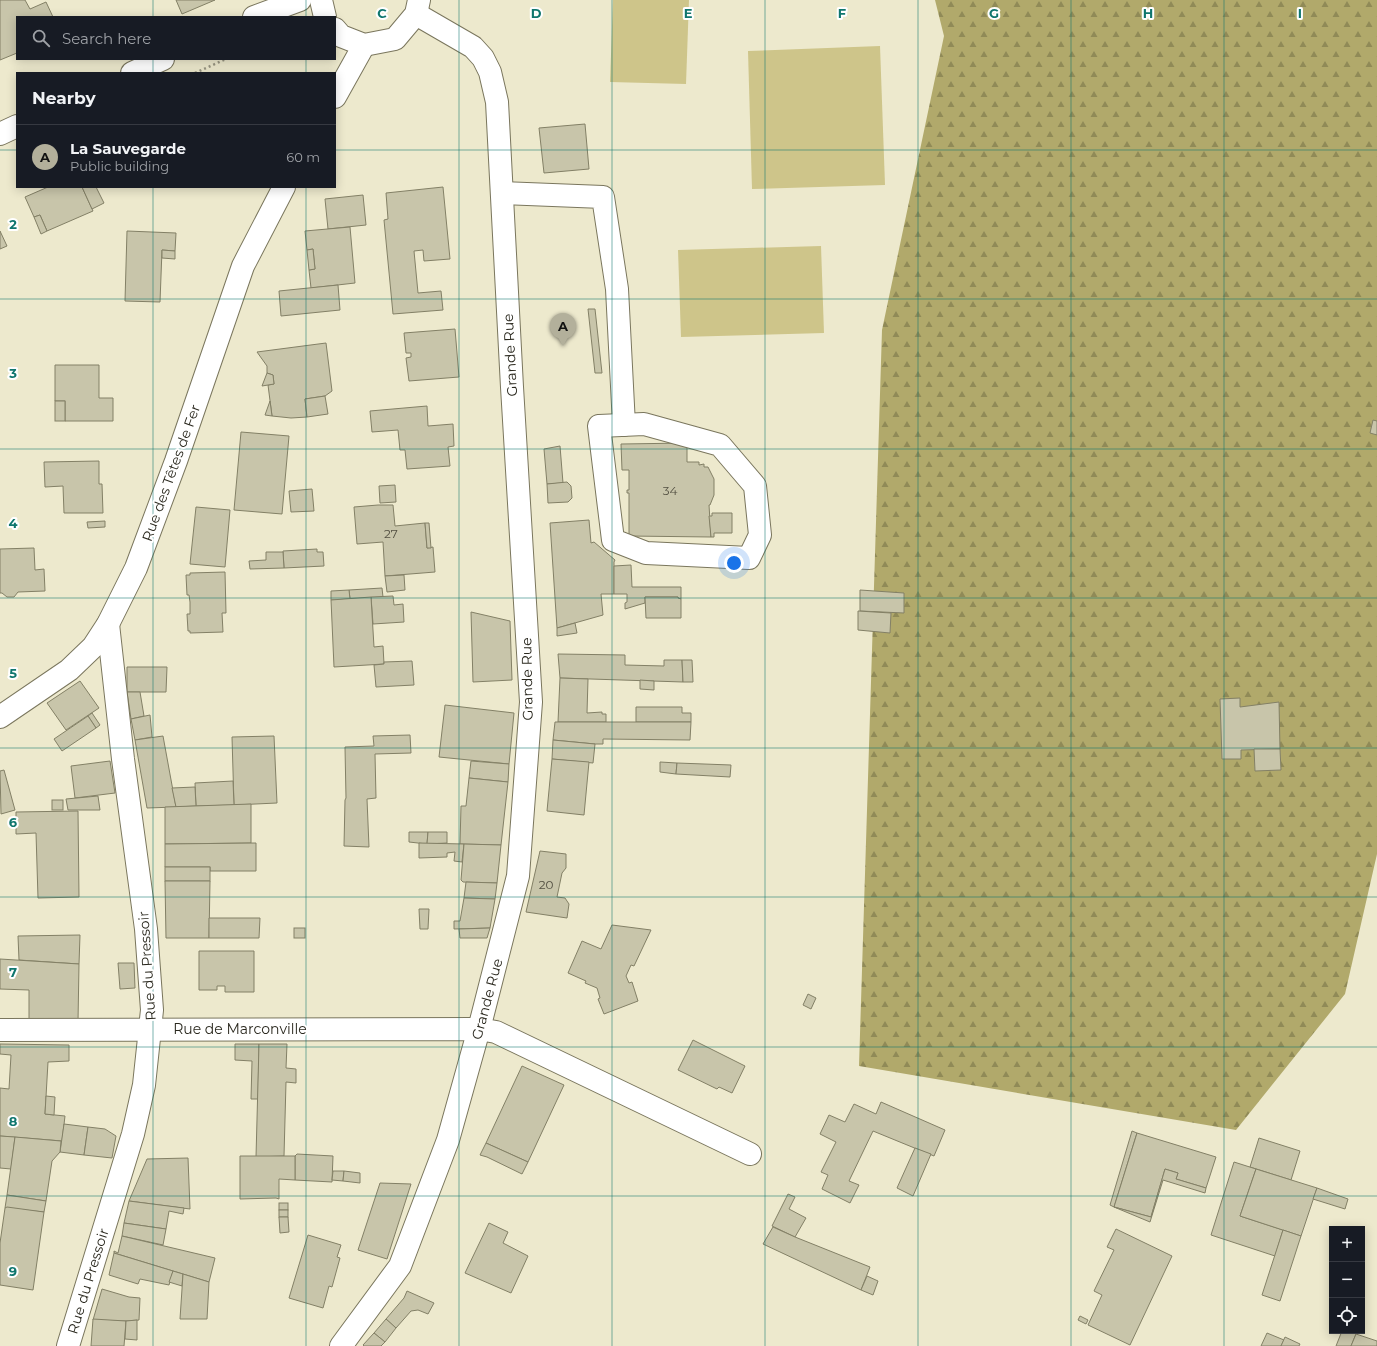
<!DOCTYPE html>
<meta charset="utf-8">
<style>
:root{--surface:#171b24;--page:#20242c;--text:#f1f3f6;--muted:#9ea1a6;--line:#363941;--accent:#b3b09b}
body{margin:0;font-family:Montserrat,sans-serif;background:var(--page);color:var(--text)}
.controls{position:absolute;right:12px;bottom:12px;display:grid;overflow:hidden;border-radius:0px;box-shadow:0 2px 10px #0003}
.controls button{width:36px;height:36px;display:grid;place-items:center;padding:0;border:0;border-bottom:1px solid var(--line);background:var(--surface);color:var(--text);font:20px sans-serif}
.you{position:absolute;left:734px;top:563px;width:14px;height:14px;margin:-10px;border:3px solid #fff;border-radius:50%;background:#1a73e8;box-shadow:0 0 0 6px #1a73e833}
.badge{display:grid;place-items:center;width:26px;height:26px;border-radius:50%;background:var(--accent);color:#111;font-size:13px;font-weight:700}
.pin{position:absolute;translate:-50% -33px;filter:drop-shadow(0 1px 2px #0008)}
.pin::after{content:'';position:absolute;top:21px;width:14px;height:12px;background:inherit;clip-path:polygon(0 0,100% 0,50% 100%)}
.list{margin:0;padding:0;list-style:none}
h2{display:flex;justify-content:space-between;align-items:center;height:52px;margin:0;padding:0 16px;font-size:17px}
h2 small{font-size:13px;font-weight:400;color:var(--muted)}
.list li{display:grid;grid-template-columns:26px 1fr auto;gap:12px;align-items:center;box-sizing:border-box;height:64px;padding:0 16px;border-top:1px solid var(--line)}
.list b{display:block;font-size:15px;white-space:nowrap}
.list p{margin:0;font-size:13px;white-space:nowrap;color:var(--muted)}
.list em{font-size:13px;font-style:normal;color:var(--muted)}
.icon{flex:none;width:22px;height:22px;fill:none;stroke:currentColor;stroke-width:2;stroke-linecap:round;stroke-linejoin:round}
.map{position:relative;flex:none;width:1377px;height:1346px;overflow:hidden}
.search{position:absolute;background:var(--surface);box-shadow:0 2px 10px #0003;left:16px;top:16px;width:320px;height:44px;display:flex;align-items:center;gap:10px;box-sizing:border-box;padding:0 14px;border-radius:0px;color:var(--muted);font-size:15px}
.panel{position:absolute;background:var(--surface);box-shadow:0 2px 10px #0003;left:16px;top:72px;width:320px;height:116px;border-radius:0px}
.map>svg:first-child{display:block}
</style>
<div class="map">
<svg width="1377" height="1346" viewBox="0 0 1377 1346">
<defs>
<pattern id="forest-firs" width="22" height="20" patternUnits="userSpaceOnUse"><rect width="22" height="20" fill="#b1a96b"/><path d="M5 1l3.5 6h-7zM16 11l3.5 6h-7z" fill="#908a57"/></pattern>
</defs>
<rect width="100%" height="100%" fill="#ede9cd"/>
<!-- forest -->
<polygon fill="url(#forest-firs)" points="935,0 1377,0 1377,854 1345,994 1236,1130 859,1066 882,330 944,36"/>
<!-- garden -->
<g fill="#cec58a">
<polygon points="613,0 689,0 686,84 610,82"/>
<polygon points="880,46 885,185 752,189 748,51"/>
<polygon points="821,246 824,333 681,337 678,250"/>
</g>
<!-- building -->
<g fill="#c8c5aa" stroke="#838066">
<polygon points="0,0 25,0 30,9 46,2 53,17 17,17 17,53 0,60"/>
<polygon points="176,0 215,0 182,14"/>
<polygon points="585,124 589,169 544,173 539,128"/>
<polygon points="48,187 82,187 93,211 47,231 40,215 34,217 25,197"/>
<polygon points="82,187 96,187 104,203 92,209"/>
<polygon points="443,187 450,259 424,261 423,250 414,251 418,293 441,291 443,310 393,314 384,220 388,219 386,193"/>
<polygon points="363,195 366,225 328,229 325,199"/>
<polygon points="40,215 47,231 41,234 34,217"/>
<polygon points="350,227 355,283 311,288 309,270 315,269 313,249 307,250 305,231"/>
<polygon points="0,231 7,246 0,249"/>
<polygon points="127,231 176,233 175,251 162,250 160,302 125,301"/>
<polygon points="313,249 315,269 309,270 307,250"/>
<polygon points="162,250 175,251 175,259 162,258"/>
<polygon points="338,285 340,310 281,316 279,291"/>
<polygon points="588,309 595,309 602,373 595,373"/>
<polygon points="455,329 459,377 409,381 406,358 411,357 411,353 406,353 404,333"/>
<polygon points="326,343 332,391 325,396 305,399 307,417 291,418 272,416 268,385 274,384 273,375 267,373 267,366 257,352"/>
<polygon points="55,365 99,365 99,398 113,398 113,421 65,421 65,401 55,401"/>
<polygon points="267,373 273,375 274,384 262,386"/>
<polygon points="325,396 328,414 307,417 305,399"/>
<rect x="55" y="401" width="10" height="20"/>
<polygon points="270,401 272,416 265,415"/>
<polygon points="427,406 428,426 453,424 454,446 448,447 450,466 407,469 405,450 400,450 398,430 372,432 370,411"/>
<polygon points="1373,420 1377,421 1377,435 1370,433"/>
<polygon points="241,432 289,436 282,514 234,510"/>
<polygon points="687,443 687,462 699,462 699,465 704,464 704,467 708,467 714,479 714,495 710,505 709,505 711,537 629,536 629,493 627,493 627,490 629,490 629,470 622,470 621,444"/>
<polygon points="560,446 563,483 547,484 544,449"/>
<polygon points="99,461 99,484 102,484 103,513 64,513 63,486 45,487 44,462"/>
<polygon points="567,482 571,486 572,498 568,502 548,503 547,484"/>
<polygon points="395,485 396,502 380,503 379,486"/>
<polygon points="312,489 314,511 291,512 289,491"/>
<polygon points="378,505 393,505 395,526 425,523 427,548 433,547 435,572 385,576 383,542 357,544 354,507"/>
<polygon points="196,507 230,510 225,567 190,564"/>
<polygon points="712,513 732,513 732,533 714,533 714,537 711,537 709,516 712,516"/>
<polygon points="589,520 591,543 594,542 615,560 614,562 614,594 601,594 603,615 557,628 550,523"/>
<polygon points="105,521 105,527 88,528 87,522"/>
<polygon points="425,523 429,523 431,548 427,548"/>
<polygon points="34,548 35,570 44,569 45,591 18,592 14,597 7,597 2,593 0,593 0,549"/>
<polygon points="317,549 317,552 323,552 324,566 284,568 283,551"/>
<polygon points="266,552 283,552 284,568 250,569 249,561 266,560"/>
<polygon points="631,565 632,587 681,587 681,599 678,598 678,597 645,597 645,603 625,609 625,603 627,602 627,594 614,594 614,566"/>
<polygon points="225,572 226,613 222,613 223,632 190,633 190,631 188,631 187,614 190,614 190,602 189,595 187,595 186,575 190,575 190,573"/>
<polygon points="404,575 405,590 387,592 385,576"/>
<polygon points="382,588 383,597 350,599 349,590"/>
<polygon points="349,590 350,599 331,600 331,591"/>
<polygon points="860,590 904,593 904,613 860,611"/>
<polygon points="393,596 394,605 403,604 404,622 373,624 371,597"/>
<polygon points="371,597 374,647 383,646 384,664 334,667 331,600"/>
<polygon points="645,597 678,597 678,598 681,599 681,618 646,618"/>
<polygon points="858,611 891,613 890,633 858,630"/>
<polygon points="471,612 510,621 512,680 473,682"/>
<polygon points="575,623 577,633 557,636 557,628"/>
<polygon points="558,654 625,655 625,665 664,666 664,660 682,660 683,682 560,678"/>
<polygon points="682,660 692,660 693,682 683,682"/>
<polygon points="412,661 414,685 376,687 374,665 384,664 384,662"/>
<polygon points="127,667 167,667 166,692 127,692"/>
<polygon points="560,678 588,679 587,713 602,712 602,714 606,714 606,722 558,722"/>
<polygon points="640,680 654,681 654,690 640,689"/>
<polygon points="80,681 99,708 66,730 47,703"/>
<polygon points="127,692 140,692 144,716 131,719"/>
<polygon points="1240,698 1240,707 1279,702 1280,749 1241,750 1241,759 1222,759 1220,699"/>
<polygon points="445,705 514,713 509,764 439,757"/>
<polygon points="636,707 682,707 682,713 691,713 691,722 636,722"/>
<polygon points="92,713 100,725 96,728 88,716"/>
<polygon points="150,715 152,737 135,740 131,719"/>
<polygon points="88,716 96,728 62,751 54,739"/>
<polygon points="555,722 691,722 690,740 603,739 603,744 595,744 553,740"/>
<polygon points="410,735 411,753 375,754 376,798 367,799 369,847 344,846 345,800 346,798 345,747 374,746 373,736"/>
<polygon points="163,736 176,807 147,808 135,740"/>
<polygon points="274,736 277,803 234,805 232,737"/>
<polygon points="553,740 595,744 593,763 552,759"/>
<polygon points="1254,749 1280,749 1281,770 1255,771"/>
<polygon points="552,759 589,762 584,815 547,811"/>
<polygon points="110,761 115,793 75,798 71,766"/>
<polygon points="471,761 509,764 508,782 469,778"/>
<polygon points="660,762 677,763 676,774 660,772"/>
<polygon points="677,763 731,765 730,777 676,774"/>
<polygon points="4,770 15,810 1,814 0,771"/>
<polygon points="469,778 508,782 501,845 460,844 461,806 466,806"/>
<polygon points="233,781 234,805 196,806 195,783"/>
<polygon points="195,787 196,806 176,807 172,788"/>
<polygon points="98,796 100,810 68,810 66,799"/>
<rect x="52" y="800" width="11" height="10"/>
<polygon points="251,804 251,843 165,844 165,807"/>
<polygon points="78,811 79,897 38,898 36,833 16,834 16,812"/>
<polygon points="409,832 428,832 427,844 409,842"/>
<polygon points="428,832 447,832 447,843 427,844"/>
<polygon points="256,843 256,871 210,871 210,867 165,867 165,844"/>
<polygon points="419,843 464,844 462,862 454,861 455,852 447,853 447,857 419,858"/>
<polygon points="464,844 501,845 497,883 463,882 461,880"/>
<polygon points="540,851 566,854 566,868 562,873 557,897 565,898 569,904 567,918 526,912"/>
<rect x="165" y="867" width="45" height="14"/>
<polygon points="165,881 210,881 209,938 166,938"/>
<polygon points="466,882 497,883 495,899 464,898"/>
<polygon points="464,898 495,899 490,928 454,929 454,921 460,921"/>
<polygon points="419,909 429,909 428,929 420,929"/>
<polygon points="209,918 260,918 259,938 209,938"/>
<polygon points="612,925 651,930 634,966 631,965 626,976 629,983 632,982 638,1001 604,1014 598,999 600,998 597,988 585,983 586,981 568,973 582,941 601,949"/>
<rect x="294" y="928" width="11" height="10"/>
<polygon points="490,928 487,938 460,938 459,929"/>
<polygon points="80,935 79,964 19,960 18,936"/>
<polygon points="199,951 254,951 254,992 225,992 225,986 217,986 217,990 199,990"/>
<polygon points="0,959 79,964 78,1022 29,1022 29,990 0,989"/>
<polygon points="118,963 134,963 135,988 120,989"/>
<polygon points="808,994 816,998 811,1009 803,1005"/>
<polygon points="693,1040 745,1066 732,1093 719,1087 717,1089 678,1070"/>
<polygon points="0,1044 69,1045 69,1061 48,1062 45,1114 65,1116 62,1141 0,1136 0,1088 9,1089 11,1055 0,1054"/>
<polygon points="235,1044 259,1044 258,1099 251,1099 252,1061 235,1060"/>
<polygon points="259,1044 287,1044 286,1068 296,1069 296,1083 286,1082 284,1156 256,1157"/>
<polygon points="522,1066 564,1085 528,1162 486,1143"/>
<polygon points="46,1096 55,1097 54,1115 45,1114"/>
<polygon points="881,1102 945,1130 934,1156 873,1131 849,1181 859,1185 850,1203 822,1189 828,1175 821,1172 836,1142 820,1134 829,1115 845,1122 854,1104 876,1114"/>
<polygon points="64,1124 88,1127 84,1155 60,1152"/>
<polygon points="88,1127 105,1129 116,1136 112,1158 84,1155"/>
<polygon points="1132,1131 1137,1133 1114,1207 1110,1205"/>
<polygon points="1137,1133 1216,1157 1206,1188 1176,1179 1178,1173 1165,1169 1151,1217 1114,1207"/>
<polygon points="0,1136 15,1137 11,1169 0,1168"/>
<polygon points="15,1137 61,1141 60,1152 52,1161 46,1201 7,1195"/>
<polygon points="1259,1138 1300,1151 1291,1180 1250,1167"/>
<polygon points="486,1143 528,1162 522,1174 487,1157 480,1155"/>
<polygon points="915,1148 931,1154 913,1196 897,1188"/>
<polygon points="297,1154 333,1156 332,1182 295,1180 295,1156"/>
<polygon points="240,1156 295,1156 295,1180 279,1179 279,1199 276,1198 240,1199"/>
<polygon points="188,1158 190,1209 129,1201 147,1159"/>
<polygon points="1234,1162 1256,1169 1240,1216 1283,1230 1275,1256 1211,1235"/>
<polygon points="1165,1169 1178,1173 1176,1179 1206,1188 1205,1193 1163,1180 1150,1222 1114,1207 1151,1217"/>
<polygon points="1256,1169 1317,1188 1301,1236 1240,1216"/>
<polygon points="333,1171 344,1171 343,1181 332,1180"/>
<polygon points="344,1171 360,1173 360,1183 343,1181"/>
<polygon points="380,1183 411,1184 387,1259 358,1250"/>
<polygon points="1317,1188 1348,1199 1345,1209 1313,1199"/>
<polygon points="788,1194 795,1197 789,1209 806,1218 795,1237 772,1226"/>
<polygon points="7,1195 46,1201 44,1212 5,1208"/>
<polygon points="129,1201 184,1208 183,1214 169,1211 166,1229 124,1223"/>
<rect x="279" y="1203" width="9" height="7"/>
<polygon points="7,1207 44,1212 33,1290 0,1285 0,1243 5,1208"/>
<rect x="279" y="1210" width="9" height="7"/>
<polygon points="279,1217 288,1217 289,1232 280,1233"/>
<polygon points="124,1223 166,1229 163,1245 122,1236"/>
<polygon points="489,1223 508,1232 503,1243 528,1256 511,1293 465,1273"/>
<polygon points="773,1227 795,1237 870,1267 861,1290 763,1244"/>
<polygon points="1116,1229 1172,1256 1130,1345 1088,1325 1102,1295 1094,1291 1114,1250 1107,1247"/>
<polygon points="1283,1230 1301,1236 1280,1301 1262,1295"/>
<polygon points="308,1235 341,1245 337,1257 340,1258 332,1287 329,1286 323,1308 289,1298"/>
<polygon points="122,1236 215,1258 209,1282 114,1253 114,1251 118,1253"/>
<polygon points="114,1253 173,1271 169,1285 140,1279 138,1284 109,1275"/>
<polygon points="173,1271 183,1274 182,1286 169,1282"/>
<polygon points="183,1274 209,1282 207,1319 180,1319"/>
<polygon points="867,1276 878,1281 873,1295 861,1290"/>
<polygon points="102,1289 129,1297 140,1298 139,1320 126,1321 93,1320"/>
<polygon points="407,1291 434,1303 428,1314 418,1310 411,1311 396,1328 386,1319 404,1298"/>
<polygon points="1080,1316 1088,1320 1086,1324 1078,1320"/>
<polygon points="93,1319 126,1321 124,1346 91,1346"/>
<polygon points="386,1319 396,1328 385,1342 374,1333"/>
<polygon points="137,1320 137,1340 125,1339 126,1321"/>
<polygon points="1342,1331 1348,1331 1356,1334 1351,1346 1336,1346"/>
<polygon points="374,1333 385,1342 381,1346 364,1346 363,1345"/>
<polygon points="1267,1333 1284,1340 1281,1346 1261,1346"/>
<polygon points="1356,1334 1377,1341 1377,1346 1351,1346"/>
<polygon points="1285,1337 1300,1344 1299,1346 1281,1346"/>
</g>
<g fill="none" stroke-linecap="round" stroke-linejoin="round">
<defs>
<g id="minor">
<polyline points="321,0 325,17"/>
<polyline points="254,17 300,0"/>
<polyline points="335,29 341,36 364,45 395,39 416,14 419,0"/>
<polyline points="132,73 163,59"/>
<polyline points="335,97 364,45"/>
<polyline points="0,134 17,126"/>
<polyline points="502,193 603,197 617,289 624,425"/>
<polygon points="644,424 720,445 755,486 760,535 749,558 646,553 613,540 599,426"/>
<polyline points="0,717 69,670 93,647 108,624 136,568 176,461 243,266 284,187"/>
<polyline points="0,1030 479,1029 496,1032 750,1154"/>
<polyline points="68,1346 133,1134 144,1085 152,1010 146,929 123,759 108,624"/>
<polyline points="341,1346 400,1266 448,1140 479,1029 518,876 531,702 512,387 497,102 490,72 483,58 473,47 416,14"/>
</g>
</defs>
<!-- minor casing -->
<use href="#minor" stroke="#7a765d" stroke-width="24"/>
<!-- path -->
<polyline stroke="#989581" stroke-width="2.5" stroke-dasharray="2 3" stroke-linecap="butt" points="195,73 226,59"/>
<!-- minor -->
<use href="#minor" stroke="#fff" stroke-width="22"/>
</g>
<!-- grid -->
<path fill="none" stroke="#0f766e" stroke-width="1" stroke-opacity="0.55" d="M 153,0 L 153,17M 306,0 L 306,17M 459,0 L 459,1346M 612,0 L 612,1346M 765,0 L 765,1346M 918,0 L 918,1346M 1071,0 L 1071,1346M 1224,0 L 1224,1346M 153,59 L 153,73M 306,59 L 306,73M 0,150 L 17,150M 335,150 L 1377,150M 153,187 L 153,1346M 306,187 L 306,1346M 0,299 L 1377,299M 0,449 L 1377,449M 0,598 L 1377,598M 0,748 L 1377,748M 0,897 L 1377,897M 0,1047 L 1377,1047M 0,1196 L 1377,1196"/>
<g text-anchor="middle" stroke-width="4" stroke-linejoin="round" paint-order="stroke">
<!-- number labels -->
<g font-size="12" fill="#524f41">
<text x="670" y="495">34</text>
<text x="391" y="538">27</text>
<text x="546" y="889">20</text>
</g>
<!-- street labels -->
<g font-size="14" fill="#2a281e" stroke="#fff">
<text transform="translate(510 355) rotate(-93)" y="5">Grande Rue</text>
<text transform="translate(171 473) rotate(-70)" y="5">Rue des Têtes de Fer</text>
<text transform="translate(527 679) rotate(-91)" y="5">Grande Rue</text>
<text transform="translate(147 966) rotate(-94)" y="5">Rue du Pressoir</text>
<text transform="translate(487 999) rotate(-75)" y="5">Grande Rue</text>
<text x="240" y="1034">Rue de Marconville</text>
<text transform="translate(88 1281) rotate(-73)" y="5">Rue du Pressoir</text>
</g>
</g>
<g font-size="13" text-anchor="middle" font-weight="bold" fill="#0f766e" stroke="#fff" stroke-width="4" stroke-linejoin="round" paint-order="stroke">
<text x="382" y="18">C</text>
<text x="536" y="18">D</text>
<text x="688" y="18">E</text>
<text x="842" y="18">F</text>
<text x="994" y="18">G</text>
<text x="1148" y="18">H</text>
<text x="1300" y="18">I</text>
<text x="13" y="229">2</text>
<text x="13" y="378">3</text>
<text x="13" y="528">4</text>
<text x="13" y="678">5</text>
<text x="13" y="827">6</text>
<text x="13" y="977">7</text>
<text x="13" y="1126">8</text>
<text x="13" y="1276">9</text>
</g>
</svg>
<div class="controls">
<button>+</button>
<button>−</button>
<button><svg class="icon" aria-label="locate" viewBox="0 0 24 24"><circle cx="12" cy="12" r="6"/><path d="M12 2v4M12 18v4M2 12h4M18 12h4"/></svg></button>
</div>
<div class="you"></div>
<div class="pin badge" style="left:563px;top:346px">A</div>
<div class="search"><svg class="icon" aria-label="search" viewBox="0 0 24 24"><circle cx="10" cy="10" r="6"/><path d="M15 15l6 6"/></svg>Search here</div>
<section class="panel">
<h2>Nearby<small></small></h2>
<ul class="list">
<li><span class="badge">A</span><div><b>La Sauvegarde</b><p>Public building</p></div><em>60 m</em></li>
</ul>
</section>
</div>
